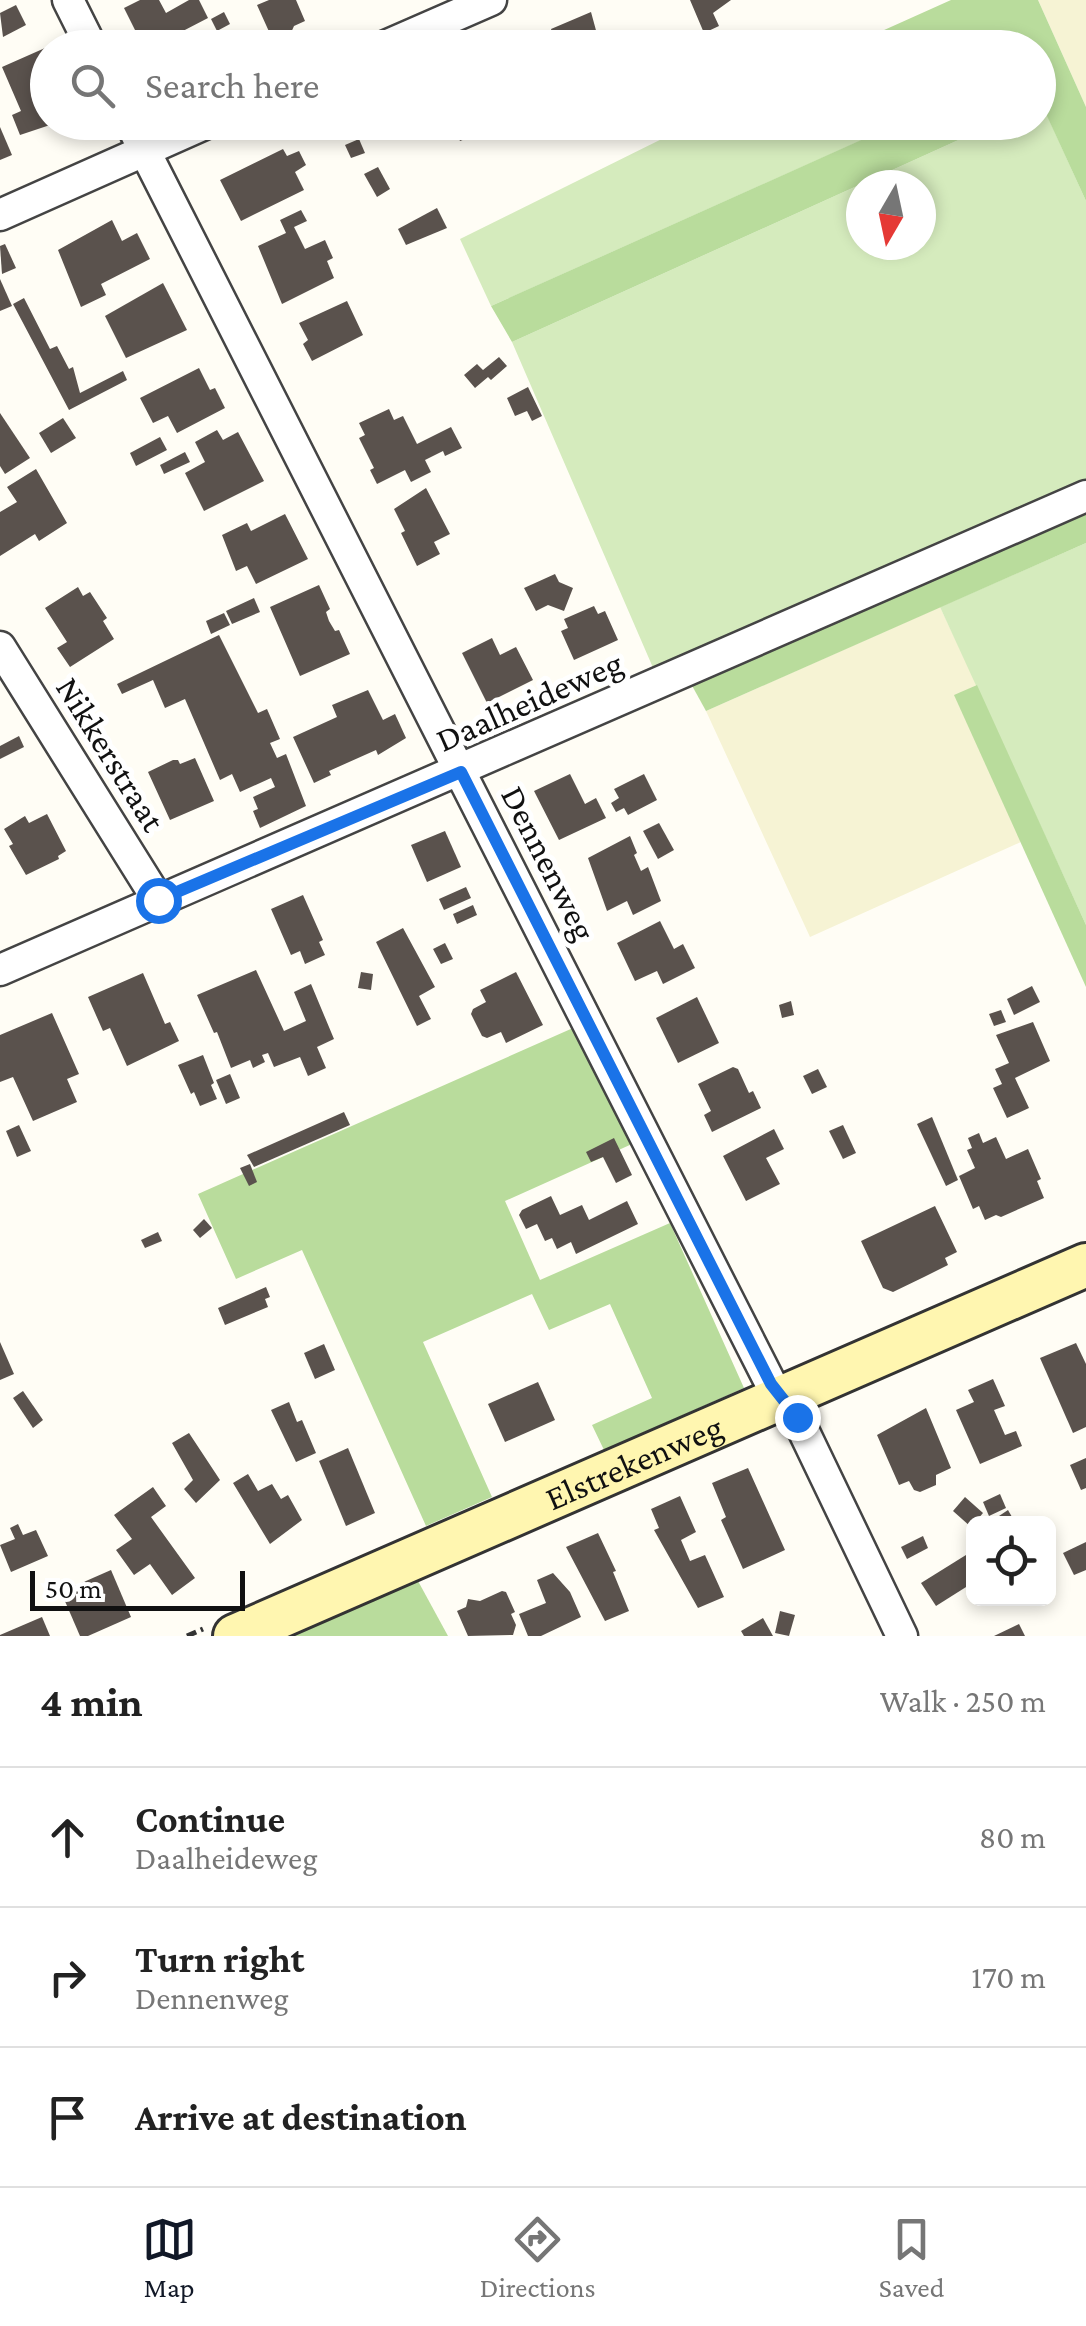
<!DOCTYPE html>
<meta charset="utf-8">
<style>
:root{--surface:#fff;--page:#f6f6f6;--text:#222;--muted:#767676;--line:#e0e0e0;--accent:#111827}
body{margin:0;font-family:"Crimson Pro",serif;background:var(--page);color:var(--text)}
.controls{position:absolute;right:30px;bottom:30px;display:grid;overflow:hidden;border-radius:15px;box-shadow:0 5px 15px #0003}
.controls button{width:90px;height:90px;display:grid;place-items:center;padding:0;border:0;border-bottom:2px solid var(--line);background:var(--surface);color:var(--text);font:50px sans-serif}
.compass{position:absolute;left:846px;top:170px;width:90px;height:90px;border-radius:50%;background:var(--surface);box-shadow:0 5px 15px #0003;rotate:189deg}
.scale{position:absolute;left:30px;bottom:25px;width:215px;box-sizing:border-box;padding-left:10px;border:5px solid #111;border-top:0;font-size:28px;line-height:35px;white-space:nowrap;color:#111;-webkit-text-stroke:8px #fff;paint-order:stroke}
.stop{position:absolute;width:30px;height:30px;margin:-22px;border:8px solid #1a73e8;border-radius:50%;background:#fff}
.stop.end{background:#1a73e8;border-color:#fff;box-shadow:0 2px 10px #0008}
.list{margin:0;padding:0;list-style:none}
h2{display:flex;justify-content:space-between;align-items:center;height:130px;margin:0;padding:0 40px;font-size:42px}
h2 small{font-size:32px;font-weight:400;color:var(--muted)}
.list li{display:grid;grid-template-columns:65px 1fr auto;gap:30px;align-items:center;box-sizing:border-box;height:140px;padding:0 40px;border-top:2px solid var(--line)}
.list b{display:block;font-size:38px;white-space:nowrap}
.list p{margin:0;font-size:32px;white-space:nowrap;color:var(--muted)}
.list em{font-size:32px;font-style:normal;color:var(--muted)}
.icon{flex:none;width:55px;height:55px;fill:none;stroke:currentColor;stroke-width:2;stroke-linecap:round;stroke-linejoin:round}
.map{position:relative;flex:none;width:1086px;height:1636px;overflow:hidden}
.search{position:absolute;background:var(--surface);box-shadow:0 5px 15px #0003;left:30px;right:30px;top:30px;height:110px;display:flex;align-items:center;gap:25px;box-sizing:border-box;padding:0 35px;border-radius:55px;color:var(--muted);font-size:38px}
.sheet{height:550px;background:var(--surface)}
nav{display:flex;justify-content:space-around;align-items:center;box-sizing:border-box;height:140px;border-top:2px solid var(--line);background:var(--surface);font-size:28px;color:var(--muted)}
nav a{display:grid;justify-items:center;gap:5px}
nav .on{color:var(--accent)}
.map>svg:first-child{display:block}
</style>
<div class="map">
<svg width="1086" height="1636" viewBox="0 0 1086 1636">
<rect width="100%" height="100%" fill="#fffdf5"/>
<!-- farmland -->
<g fill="#f6f3d4">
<polygon points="1038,0 1086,0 1086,107"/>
<polygon points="940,607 977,685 955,696 1021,842 810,937 706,711"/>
</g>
<!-- green -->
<g fill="#d5ebbd" fill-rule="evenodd">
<path d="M 1041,102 L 1086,201 L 1086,480 L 654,670 L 512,342 L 996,123 L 1038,122 L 1039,103 ZM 861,185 L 921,185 L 921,245 L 861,245 Z"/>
<polygon points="889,122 891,127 491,306 460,239 694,123"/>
<polygon points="1086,543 1086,925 940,607"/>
</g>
<!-- forest -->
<g fill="#b9dc9c">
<polygon points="951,0 1038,0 1086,107 1086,201 1041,103 1039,103 1038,48 855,47 853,44"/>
<polygon points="889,123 996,123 512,342 491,306 890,127"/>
<polygon points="1086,514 1086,543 706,711 690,682"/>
<polygon points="977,685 1086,925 1086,987 954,695"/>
<polygon points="573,1028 632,1144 505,1201 540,1280 670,1223 744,1388 604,1450 592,1425 652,1398 610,1304 549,1330 532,1294 423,1342 492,1497 426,1526 302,1250 236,1279 198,1194"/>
<polygon points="418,1581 448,1636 292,1636"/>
</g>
<!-- building -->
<g fill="#5a524d">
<polygon points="140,0 159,0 166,13 189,0 199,0 208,18 181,32 189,48 144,48 124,8"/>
<polygon points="269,0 296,0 305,21 294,26 290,35 282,31 271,36 257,5"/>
<polygon points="690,0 731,0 713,13 719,26 704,33"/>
<polygon points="16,5 26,25 3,37 0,13"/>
<polygon points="224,12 230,24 217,31 211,19"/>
<polygon points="591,12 597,34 601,32 603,37 599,39 602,48 546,48 555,44 551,29"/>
<polygon points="218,35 225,48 192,48"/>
<polygon points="45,48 48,122 56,123 20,135 12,115 21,111 2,67"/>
<polygon points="424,122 476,122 480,133 460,141 455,130 431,140"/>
<polygon points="0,127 12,155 0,160"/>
<polygon points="359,139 365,153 351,158 345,145"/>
<polygon points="283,149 287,156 299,151 306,165 295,172 304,190 241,221 220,180"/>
<polygon points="378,167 390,189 377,197 364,174"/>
<polygon points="437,208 447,228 406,245 398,229"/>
<polygon points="301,210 307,221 294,227 305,249 325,240 333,258 327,261 334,278 282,304 258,246 286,233 280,220"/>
<polygon points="112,220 122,241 137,233 150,259 101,284 106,295 81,307 58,250"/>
<polygon points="5,244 16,268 2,274 0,246"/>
<polygon points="0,279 12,306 0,311"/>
<polygon points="163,283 187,330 126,358 105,316"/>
<polygon points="24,298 50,349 57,346 69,369 73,367 80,393 123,371 127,380 69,410 13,304"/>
<polygon points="347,301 363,335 312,361 303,344 308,340 299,323"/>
<polygon points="499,357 507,366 491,380 488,377 475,388 464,375 477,364 483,370"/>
<polygon points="199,368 210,390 215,388 225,408 177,433 168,416 153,423 140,398"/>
<polygon points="528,387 542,416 532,421 527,411 515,416 507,398"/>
<polygon points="389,409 394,420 403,416 417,444 451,427 462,448 445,456 443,451 425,460 431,472 411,482 405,470 377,484 370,470 374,468 359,438 365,435 359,423"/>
<polygon points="0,413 30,458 5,474 0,466"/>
<polygon points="63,418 76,438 51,453 39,433"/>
<polygon points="217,430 223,440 238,432 264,481 204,511 185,473 205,462 195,442"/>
<polygon points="160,437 167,450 136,466 130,453"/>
<polygon points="185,452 190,462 164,474 160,465"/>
<polygon points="36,469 67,523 39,541 35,534 0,556 0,512 17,502 7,487"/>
<polygon points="426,488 450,534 434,542 440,554 417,566 401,533 405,531 394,509"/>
<polygon points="285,514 308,559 256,584 247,566 236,571 222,535 247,523 251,531"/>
<polygon points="555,574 559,582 573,588 564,611 548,605 536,611 524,588"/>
<polygon points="319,585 330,609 326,612 329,621 335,631 339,630 350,654 300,676 270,607"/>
<polygon points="78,587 83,596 90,592 107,618 103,621 114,639 70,667 57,648 67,642 45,608"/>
<polygon points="254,598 260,612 232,624 226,611"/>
<polygon points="594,606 598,614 605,611 618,640 574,660 561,631 568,628 564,619"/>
<polygon points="224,613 230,625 211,634 206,621"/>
<polygon points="219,635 258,713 267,709 280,739 270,743 277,758 286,754 306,806 260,828 253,811 258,809 253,797 275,787 271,778 240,792 232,774 220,780 185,699 165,708 153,680 122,694 117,684"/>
<polygon points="492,638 500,655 516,647 533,680 487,703 462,653"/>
<polygon points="368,690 383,720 395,714 406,738 378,755 376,750 329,771 331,775 314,783 293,737 337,717 332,705"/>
<polygon points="19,736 24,747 0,759 0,746"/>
<polygon points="195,758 214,801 170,820 148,772 173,760 178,760 180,764"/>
<polygon points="570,774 585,804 596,798 606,818 559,840 534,791"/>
<polygon points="644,774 657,800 628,815 624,808 616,812 611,803 619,798 614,789"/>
<polygon points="47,814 66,851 58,856 59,859 26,875 9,846 13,844 4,829 25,816 29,823"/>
<polygon points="659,823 674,850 658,859 643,831"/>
<polygon points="445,831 461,867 427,882 411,845"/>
<polygon points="630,836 637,853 634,855 641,871 648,867 661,901 633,915 627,901 607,911 588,858"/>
<polygon points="466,887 471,898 444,910 439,899"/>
<polygon points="303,895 323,940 319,942 325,955 305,964 300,951 291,955 271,909"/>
<polygon points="473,905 477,915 457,924 453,914"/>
<polygon points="660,921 674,949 683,944 695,968 663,984 657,971 635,981 617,943"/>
<polygon points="403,928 435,987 419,996 431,1019 417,1026 376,942"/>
<polygon points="445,943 453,959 441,964 433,949"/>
<polygon points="256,970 284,1031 306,1021 294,992 311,984 334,1039 317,1047 326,1068 308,1076 300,1057 274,1067 268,1053 262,1055 265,1062 253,1068 250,1060 231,1068 217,1032 214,1033 197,995"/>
<polygon points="361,972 373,974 371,990 358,988"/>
<polygon points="516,972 543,1025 506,1043 501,1032 487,1038 482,1036 471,1014 473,1009 486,1002 480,990"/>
<polygon points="143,973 165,1024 170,1022 179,1041 127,1066 110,1028 103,1031 88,997"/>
<polygon points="1032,986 1040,1002 1014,1015 1007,999"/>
<polygon points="697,997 719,1043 678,1063 656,1018"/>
<polygon points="791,1001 794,1015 782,1018 779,1005"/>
<polygon points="1001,1010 1006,1022 994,1026 989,1014"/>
<polygon points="52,1013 79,1074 67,1079 77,1102 33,1121 13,1077 0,1082 0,1035"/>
<polygon points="1033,1022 1050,1061 1015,1078 1029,1108 1007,1118 993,1088 1002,1084 995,1069 1009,1063 996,1035"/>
<polygon points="203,1055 214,1083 211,1085 217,1099 200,1106 194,1092 191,1094 178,1065"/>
<polygon points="733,1067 738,1069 749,1093 753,1091 761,1108 712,1132 704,1115 711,1111 698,1084"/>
<polygon points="818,1069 827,1087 812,1094 803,1076"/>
<polygon points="230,1074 240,1098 226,1104 216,1080"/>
<polygon points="344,1112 350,1125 254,1167 247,1155"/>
<polygon points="932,1117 958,1180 946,1186 917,1124"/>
<polygon points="19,1125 31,1151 17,1157 6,1131"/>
<polygon points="843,1125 856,1153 843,1159 829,1131"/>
<polygon points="774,1129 784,1149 766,1158 780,1184 746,1201 723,1156"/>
<polygon points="979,1133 983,1143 996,1137 1006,1159 1028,1149 1041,1179 1037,1181 1044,1198 1001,1217 996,1215 985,1220 979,1206 973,1209 959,1176 975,1168 967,1150 972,1148 968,1138"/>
<polygon points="614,1138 632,1175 616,1183 603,1157 591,1162 586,1152"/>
<polygon points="250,1164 257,1182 249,1186 240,1168"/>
<polygon points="551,1196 560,1215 582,1205 589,1220 627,1201 638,1224 576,1254 571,1242 557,1249 552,1238 545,1241 537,1224 526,1229 519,1215 522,1210"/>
<polygon points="935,1206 957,1252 945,1258 948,1265 924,1277 893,1292 883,1288 861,1241"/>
<polygon points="204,1219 212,1228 200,1238 193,1230"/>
<polygon points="158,1232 162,1241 145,1248 141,1240"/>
<polygon points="266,1287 270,1297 265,1299 268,1307 225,1325 218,1308"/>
<polygon points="0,1342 14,1374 0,1380"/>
<polygon points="1076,1343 1086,1364 1086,1427 1073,1433 1040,1358"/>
<polygon points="324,1344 335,1370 315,1379 304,1353"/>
<polygon points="993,1379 1005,1406 994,1410 1005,1435 1016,1431 1022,1446 980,1464 956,1410 974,1402 968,1390"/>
<polygon points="538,1382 555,1420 505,1442 488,1404"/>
<polygon points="23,1391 43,1420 33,1428 13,1398"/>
<polygon points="289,1402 297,1422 302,1420 316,1453 296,1462 271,1410"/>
<polygon points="926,1408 951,1468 936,1475 936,1485 920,1492 914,1490 909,1481 899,1485 877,1435"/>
<polygon points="189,1433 220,1480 196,1503 184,1489 193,1480 172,1443"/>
<polygon points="348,1448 375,1513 346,1526 319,1461"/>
<polygon points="1086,1458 1086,1488 1081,1490 1070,1465"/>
<polygon points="748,1468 785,1550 743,1569 721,1520 726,1517 712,1483"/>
<polygon points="248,1474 258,1491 272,1484 281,1499 288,1495 302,1520 270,1544 233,1483"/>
<polygon points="153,1487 166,1506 151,1517 195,1578 172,1595 150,1564 134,1575 116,1550 132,1539 114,1515"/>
<polygon points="1000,1494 1006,1508 989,1516 983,1502"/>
<polygon points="680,1496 696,1532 681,1540 690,1561 705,1555 724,1597 698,1608 654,1530 659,1528 651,1509"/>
<polygon points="965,1497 983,1513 971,1527 953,1511"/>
<polygon points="1008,1510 1016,1524 987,1524"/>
<polygon points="18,1524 23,1535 36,1530 48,1556 11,1572 0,1545 15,1539 10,1528"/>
<polygon points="598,1533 616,1571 613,1572 629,1611 605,1621 566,1547"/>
<polygon points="923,1536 928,1548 907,1559 901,1547"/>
<polygon points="1086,1542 1086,1570 1074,1575 1063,1553"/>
<polygon points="974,1550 974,1582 936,1606 921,1583"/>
<polygon points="111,1570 131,1617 88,1636 80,1636 61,1592"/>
<polygon points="553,1573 570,1592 581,1617 541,1636 528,1636 519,1614 546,1603 537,1580"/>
<polygon points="502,1591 506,1592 515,1612 511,1614 516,1625 513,1635 468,1636 457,1611 466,1607 468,1599 480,1601"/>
<polygon points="780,1611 795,1615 789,1636 775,1633"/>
<polygon points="42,1617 50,1636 0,1636 0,1635"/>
<polygon points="763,1618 773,1636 744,1636 741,1631"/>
<polygon points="1019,1624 1025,1636 994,1636"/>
</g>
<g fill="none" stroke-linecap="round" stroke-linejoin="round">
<defs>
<g id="street">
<polyline points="68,0 92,48"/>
<polyline points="381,48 491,0"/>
<polyline points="130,122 771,1384 794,1411 902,1636"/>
<polyline points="0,215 209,122"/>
<polyline points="0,647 158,900"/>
<polyline points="0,970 1086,496"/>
</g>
<g id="secondary">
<path id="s1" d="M 235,1636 L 1086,1265"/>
</g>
</defs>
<!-- street casing -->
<use href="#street" stroke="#444" stroke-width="35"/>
<!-- secondary casing -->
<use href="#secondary" stroke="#333" stroke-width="48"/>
<!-- path -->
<polyline stroke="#333" stroke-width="5" stroke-dasharray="10 5" stroke-linecap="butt" points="187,1636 203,1629"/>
<!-- street -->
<use href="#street" stroke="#fff" stroke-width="30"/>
<!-- secondary -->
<use href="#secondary" stroke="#fff6b0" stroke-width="42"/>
</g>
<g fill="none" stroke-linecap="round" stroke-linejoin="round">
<!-- route -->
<polyline stroke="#1a73e8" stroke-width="12" points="158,900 461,772 771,1384 797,1417"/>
</g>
<g text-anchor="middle" stroke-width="10" stroke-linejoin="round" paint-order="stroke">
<!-- street labels -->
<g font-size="35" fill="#111" stroke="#fff">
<text transform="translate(529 701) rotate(-24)" y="12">Daalheideweg</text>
<text transform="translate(111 754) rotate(58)" y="12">Nikkerstraat</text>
<text transform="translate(549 863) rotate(63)" y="12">Dennenweg</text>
<text dy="12" stroke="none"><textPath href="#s1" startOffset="435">Elstrekenweg</textPath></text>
</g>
</g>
</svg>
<div class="controls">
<button><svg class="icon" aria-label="locate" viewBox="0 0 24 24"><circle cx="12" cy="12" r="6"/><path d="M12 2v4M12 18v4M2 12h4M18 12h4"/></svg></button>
</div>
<svg class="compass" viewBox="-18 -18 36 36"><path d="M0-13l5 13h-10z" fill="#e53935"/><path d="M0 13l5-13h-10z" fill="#767676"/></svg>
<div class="scale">50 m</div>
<div class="stop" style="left:158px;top:900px"></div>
<div class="stop end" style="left:797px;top:1417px"></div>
<div class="search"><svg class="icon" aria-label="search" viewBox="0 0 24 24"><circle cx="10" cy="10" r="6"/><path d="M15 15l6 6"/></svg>Search here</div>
</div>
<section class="sheet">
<h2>4 min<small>Walk · 250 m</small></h2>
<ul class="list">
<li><svg class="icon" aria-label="ahead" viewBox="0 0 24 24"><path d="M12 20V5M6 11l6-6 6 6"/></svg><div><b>Continue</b><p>Daalheideweg</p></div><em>80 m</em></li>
<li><svg class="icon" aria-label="right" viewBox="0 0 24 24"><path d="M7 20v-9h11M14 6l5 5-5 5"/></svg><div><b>Turn right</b><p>Dennenweg</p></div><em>170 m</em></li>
<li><svg class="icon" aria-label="arrive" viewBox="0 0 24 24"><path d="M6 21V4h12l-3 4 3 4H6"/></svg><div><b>Arrive at destination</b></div></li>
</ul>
</section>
<nav>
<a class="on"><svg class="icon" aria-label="map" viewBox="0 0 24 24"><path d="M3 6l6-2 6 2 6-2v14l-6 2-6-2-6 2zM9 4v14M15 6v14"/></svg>Map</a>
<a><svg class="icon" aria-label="directions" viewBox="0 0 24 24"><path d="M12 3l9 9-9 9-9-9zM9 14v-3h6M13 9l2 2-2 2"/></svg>Directions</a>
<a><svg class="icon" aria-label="saved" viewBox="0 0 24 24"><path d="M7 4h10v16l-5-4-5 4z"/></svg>Saved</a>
</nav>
